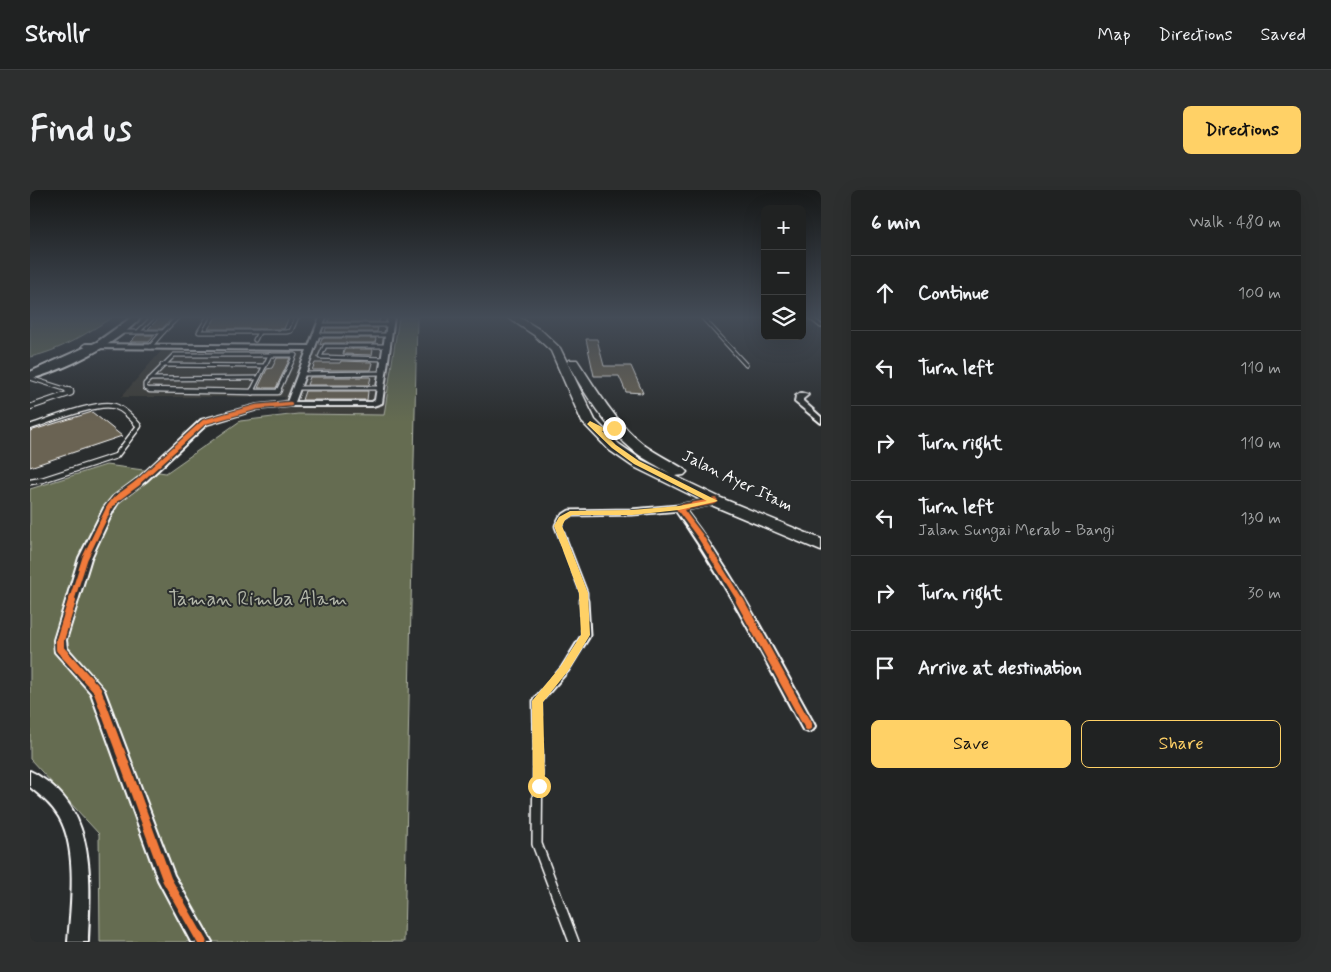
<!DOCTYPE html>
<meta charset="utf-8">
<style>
:root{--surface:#202222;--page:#2d2f2f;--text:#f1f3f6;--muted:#a2a4a5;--line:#3d3f40;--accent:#ffd166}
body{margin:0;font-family:Mynerve,sans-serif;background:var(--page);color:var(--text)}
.controls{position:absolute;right:15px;top:15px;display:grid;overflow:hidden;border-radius:8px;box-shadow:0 5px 20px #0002}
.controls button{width:45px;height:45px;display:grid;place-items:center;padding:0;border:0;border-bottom:1px solid var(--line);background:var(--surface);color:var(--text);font:25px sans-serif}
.stop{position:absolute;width:15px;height:15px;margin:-11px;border:4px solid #ffd166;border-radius:50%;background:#fff}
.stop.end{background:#ffd166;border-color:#fff;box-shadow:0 1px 5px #0008}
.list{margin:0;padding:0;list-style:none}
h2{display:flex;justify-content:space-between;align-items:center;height:65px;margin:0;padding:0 20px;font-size:21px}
h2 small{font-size:16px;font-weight:400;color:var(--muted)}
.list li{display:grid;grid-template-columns:32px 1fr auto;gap:15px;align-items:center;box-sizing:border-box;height:75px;padding:0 20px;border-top:1px solid var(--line)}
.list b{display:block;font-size:19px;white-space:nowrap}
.list p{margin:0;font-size:16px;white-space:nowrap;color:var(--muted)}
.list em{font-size:16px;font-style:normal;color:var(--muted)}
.actions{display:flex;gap:10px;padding:15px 20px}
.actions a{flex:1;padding:11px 0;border:1px solid var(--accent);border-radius:8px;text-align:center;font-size:18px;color:var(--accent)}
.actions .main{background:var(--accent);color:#111}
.icon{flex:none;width:28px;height:28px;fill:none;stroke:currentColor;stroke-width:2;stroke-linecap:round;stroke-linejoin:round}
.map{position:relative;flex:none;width:791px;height:752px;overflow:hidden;border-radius:8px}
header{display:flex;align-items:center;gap:30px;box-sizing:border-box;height:70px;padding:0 25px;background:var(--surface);border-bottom:1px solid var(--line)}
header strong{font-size:24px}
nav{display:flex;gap:28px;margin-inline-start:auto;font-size:18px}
.intro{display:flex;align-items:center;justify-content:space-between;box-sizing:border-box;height:120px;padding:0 30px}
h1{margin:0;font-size:35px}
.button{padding:12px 22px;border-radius:8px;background:var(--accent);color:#111;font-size:18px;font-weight:700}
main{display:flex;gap:30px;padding:0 30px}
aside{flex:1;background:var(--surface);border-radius:8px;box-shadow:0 5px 20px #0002}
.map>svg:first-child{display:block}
</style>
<header>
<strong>Strollr</strong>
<nav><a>Map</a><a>Directions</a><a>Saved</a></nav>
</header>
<div class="intro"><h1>Find us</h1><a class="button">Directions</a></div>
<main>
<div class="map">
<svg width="791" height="752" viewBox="0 0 791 752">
<rect width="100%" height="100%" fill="#2a2d2e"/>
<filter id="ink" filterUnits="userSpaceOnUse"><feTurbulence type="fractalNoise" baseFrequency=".02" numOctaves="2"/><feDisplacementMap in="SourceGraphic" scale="10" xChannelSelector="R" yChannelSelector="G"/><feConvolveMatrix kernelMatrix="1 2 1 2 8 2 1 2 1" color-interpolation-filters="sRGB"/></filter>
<g filter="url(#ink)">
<!-- built -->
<polygon fill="#3e3d39" points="288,127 369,127 354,225 248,224 255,207 91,207 132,160 274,160"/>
<!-- green -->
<g fill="#656c51" stroke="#b2b6a8">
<path d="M 0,127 L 83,127 C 57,143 30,161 0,167 Z"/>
<polygon points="369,127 387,127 374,752 70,752 69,644 0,569 0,299 76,275 136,283 210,231 268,224 354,225"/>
</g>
<!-- building -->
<g fill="#6b6353" stroke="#fff">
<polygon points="186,127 259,127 254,139 178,139"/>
<polygon points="300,127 350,127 349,132 298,132"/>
<polygon points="128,129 141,129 132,139 118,139"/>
<polygon points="296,138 348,138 347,142 295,142"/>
<polygon points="107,145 125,145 119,152 100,152"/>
<polygon points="292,148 346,148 345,153 295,153 290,155"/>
<polygon points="556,149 567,149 574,176 601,176 613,203 596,202 589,186 564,186"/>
<polygon points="314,159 343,159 342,165 313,164"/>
<polygon points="247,168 260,168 246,198 228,198 237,179 242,178"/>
<polygon points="311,171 341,172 343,173 341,180 282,180 285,173 310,173"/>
<polygon points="280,187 341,187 339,195 277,195"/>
<polygon points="275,201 338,201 337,210 272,210"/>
<polygon points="62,222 92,246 0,277 0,241"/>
</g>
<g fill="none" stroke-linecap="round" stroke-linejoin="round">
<defs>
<g id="lane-far4">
<polyline points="178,127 169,142 256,142 261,141 267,127"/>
<polyline points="672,127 716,175"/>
<polyline points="780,127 791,136"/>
<polyline points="290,135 360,135"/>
<polyline points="109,141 123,127"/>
<polyline points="89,142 133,142 148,127"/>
<polyline points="285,145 359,145"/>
<polyline points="225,150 229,142"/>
<polyline points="120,157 133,142"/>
<polyline points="240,165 265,165 248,201"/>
<polyline points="355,169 290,167 295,156 357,156"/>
<polyline points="132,175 235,176"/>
<polyline points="271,184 353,183"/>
<polyline points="0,188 41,201"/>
<polyline points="120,189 228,188"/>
<polyline points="265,198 351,198"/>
<polyline points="191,201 120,200 115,198 115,194 144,165 240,165"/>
<polyline points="222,201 240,165"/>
</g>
<g id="lane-far3">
<polyline points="120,200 222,202"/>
<polyline points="222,202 248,202 249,200"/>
<polyline points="222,202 223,200"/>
<polyline points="0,217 41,203 41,201 37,200"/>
<path d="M 0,237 C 18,231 67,211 84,216 C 94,219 103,229 109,236 L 86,266 L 12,290 L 0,292"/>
</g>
<polyline id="lane-far2" points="554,412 554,403 528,336 532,328 540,323 602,322 649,318"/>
<polyline id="lane-far1" points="508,562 507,511 535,479 556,445 554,411"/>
<polyline id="lane" points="508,561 507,654 544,752"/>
<g id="street">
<polygon points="290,127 296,127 265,212 342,212 345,210 358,127 364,127 352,213 343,216 260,216 228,219 177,234 116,291 89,311 84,319 61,368 36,450 37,458 74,500 144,685 182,752 161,752 128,690 61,503 25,462 24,450 49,368 74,318 83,307 110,287 171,230 227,215 257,212 277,160 56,158 53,156 56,154 279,156"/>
<polygon points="771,203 778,205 773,209 773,211 791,227 791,233 765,212 766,206"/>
<path d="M 685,308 L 688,309 L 690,311 L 688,313 L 655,320 C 705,385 743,460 783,532 L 785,536 L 783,540 L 778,542 L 773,540 C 732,464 694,388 644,318 L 649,315 Z"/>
<path d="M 0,581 C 7,584 13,589 19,593 C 67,630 60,698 58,752 L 38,752 C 41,716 48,659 29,627 C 22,615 11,606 0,597 Z"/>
</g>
<path id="secondary" d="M 102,127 L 111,127 C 89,153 33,181 0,189 L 0,182 L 67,152 Z"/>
<path id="primary" d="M 477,127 L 489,127 L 512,141 L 530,158 L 565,230 L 589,254 L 612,270 L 640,283 C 628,276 615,270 604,261 C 576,238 555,204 537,172 L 539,170 L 547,170 C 567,200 585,232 614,255 C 627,264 641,271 654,279 L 657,282 L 654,285 L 645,286 L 691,308 L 791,349 L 791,361 L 679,314 L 602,276 L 579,260 L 552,232 L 521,161 L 504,145 Z"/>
</defs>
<!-- lane-far4 casing -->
<use href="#lane-far4" stroke="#fff" stroke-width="5.5"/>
<!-- lane-far3 casing -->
<use href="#lane-far3" stroke="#fff" stroke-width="7"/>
<!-- lane-far2 casing -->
<use href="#lane-far2" stroke="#fff" stroke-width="9"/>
<!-- lane-far1 casing -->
<use href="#lane-far1" stroke="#fff" stroke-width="11"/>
<!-- lane casing -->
<use href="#lane" stroke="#fff" stroke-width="12"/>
<!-- street casing -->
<use href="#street" stroke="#fff" stroke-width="4"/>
<!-- secondary casing -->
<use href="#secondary" stroke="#fff" stroke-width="4"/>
<!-- primary casing -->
<use href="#primary" stroke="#fff" stroke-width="3"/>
<!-- lane-far4 -->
<use href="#lane-far4" stroke="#2a2d2e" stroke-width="3"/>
<!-- lane-far3 -->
<use href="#lane-far3" stroke="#2a2d2e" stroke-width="4.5"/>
<!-- lane-far2 -->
<use href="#lane-far2" stroke="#2a2d2e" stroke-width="5.5"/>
<!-- lane-far1 -->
<use href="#lane-far1" stroke="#2a2d2e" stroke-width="7"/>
<!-- lane -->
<use href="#lane" stroke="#2a2d2e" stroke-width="9"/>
<!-- street -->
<use href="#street" fill="#2a2d2e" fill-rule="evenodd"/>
<!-- secondary -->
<use href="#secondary" fill="#2a2d2e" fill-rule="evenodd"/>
<!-- primary -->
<use href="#primary" fill="#2a2d2e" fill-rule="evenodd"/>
<defs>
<polyline id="cycleway-far3" points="106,294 174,232 227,217 260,214"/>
<g id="cycleway-far2">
<polyline points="685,311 649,318 670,346 711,412"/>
<polyline points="41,412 55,368 79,318 86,309 108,293"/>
</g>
<g id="cycleway-far1">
<polyline points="42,411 30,450 30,459 67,500 90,562"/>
<polyline points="710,411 778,536"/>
</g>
<polyline id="cycleway" points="90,561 137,690 172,752"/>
</defs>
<!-- cycleway-far3 casing -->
<use href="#cycleway-far3" stroke="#2a2d2e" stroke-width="7"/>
<!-- cycleway-far2 casing -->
<use href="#cycleway-far2" stroke="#2a2d2e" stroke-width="9"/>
<!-- cycleway-far1 casing -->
<use href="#cycleway-far1" stroke="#2a2d2e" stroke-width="11"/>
<!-- cycleway casing -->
<use href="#cycleway" stroke="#2a2d2e" stroke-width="12"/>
<!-- cycleway-far3 -->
<use href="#cycleway-far3" stroke="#f17a3a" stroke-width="4.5"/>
<!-- cycleway-far2 -->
<use href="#cycleway-far2" stroke="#f17a3a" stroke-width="5.5"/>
<!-- cycleway-far1 -->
<use href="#cycleway-far1" stroke="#f17a3a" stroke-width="8"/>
<!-- cycleway -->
<use href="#cycleway" stroke="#f17a3a" stroke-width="9"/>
</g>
</g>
<!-- sky -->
<linearGradient id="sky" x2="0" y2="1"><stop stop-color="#171919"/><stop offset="0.55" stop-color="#444c57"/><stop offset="1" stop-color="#444c57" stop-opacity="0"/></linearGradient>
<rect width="791" height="232" fill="url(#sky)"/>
<!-- route -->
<polygon fill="#ffd166" points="560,231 574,238 586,236 586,239 572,241 586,255 609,271 688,311 649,320 602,325 542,325 535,330 532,336 558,403 560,445 538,481 513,512 515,596 513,600 509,602 505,600 503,596 502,511 531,476 551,445 549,403 524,336 529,327 540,321 602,320 649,316 677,311 604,274 582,258 557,234"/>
<g text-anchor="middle" stroke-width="4" stroke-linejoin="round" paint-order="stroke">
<!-- far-street labels -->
<g font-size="16" fill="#fff" stroke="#2a2d2e">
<text transform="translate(708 290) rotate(26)" y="6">Jalan Ayer Itam</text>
</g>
<!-- park labels -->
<g font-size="20" fill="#b2b6a8" stroke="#2a2d2e">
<text x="228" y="415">Taman Rimba Alam</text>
</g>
</g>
</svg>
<div class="controls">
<button>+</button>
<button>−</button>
<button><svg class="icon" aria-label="layers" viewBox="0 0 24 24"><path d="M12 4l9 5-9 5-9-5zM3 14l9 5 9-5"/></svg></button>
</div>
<div class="stop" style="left:509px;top:596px"></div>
<div class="stop end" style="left:584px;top:238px"></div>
</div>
<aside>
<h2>6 min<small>Walk · 480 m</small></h2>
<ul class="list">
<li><svg class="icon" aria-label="ahead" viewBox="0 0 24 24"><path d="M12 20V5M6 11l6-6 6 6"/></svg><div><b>Continue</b></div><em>100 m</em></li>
<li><svg class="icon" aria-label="left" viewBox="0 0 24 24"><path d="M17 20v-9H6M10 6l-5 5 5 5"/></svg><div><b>Turn left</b></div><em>110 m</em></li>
<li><svg class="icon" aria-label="right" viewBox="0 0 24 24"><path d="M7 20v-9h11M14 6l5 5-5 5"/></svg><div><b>Turn right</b></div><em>110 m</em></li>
<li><svg class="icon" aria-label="left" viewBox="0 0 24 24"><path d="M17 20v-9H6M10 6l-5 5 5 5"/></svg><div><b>Turn left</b><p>Jalan Sungai Merab - Bangi</p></div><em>130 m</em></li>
<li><svg class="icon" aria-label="right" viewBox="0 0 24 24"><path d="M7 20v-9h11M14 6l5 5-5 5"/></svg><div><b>Turn right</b></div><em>30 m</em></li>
<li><svg class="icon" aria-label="arrive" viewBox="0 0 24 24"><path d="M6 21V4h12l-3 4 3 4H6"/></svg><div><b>Arrive at destination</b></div></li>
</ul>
<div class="actions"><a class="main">Save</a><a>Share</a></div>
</aside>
</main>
